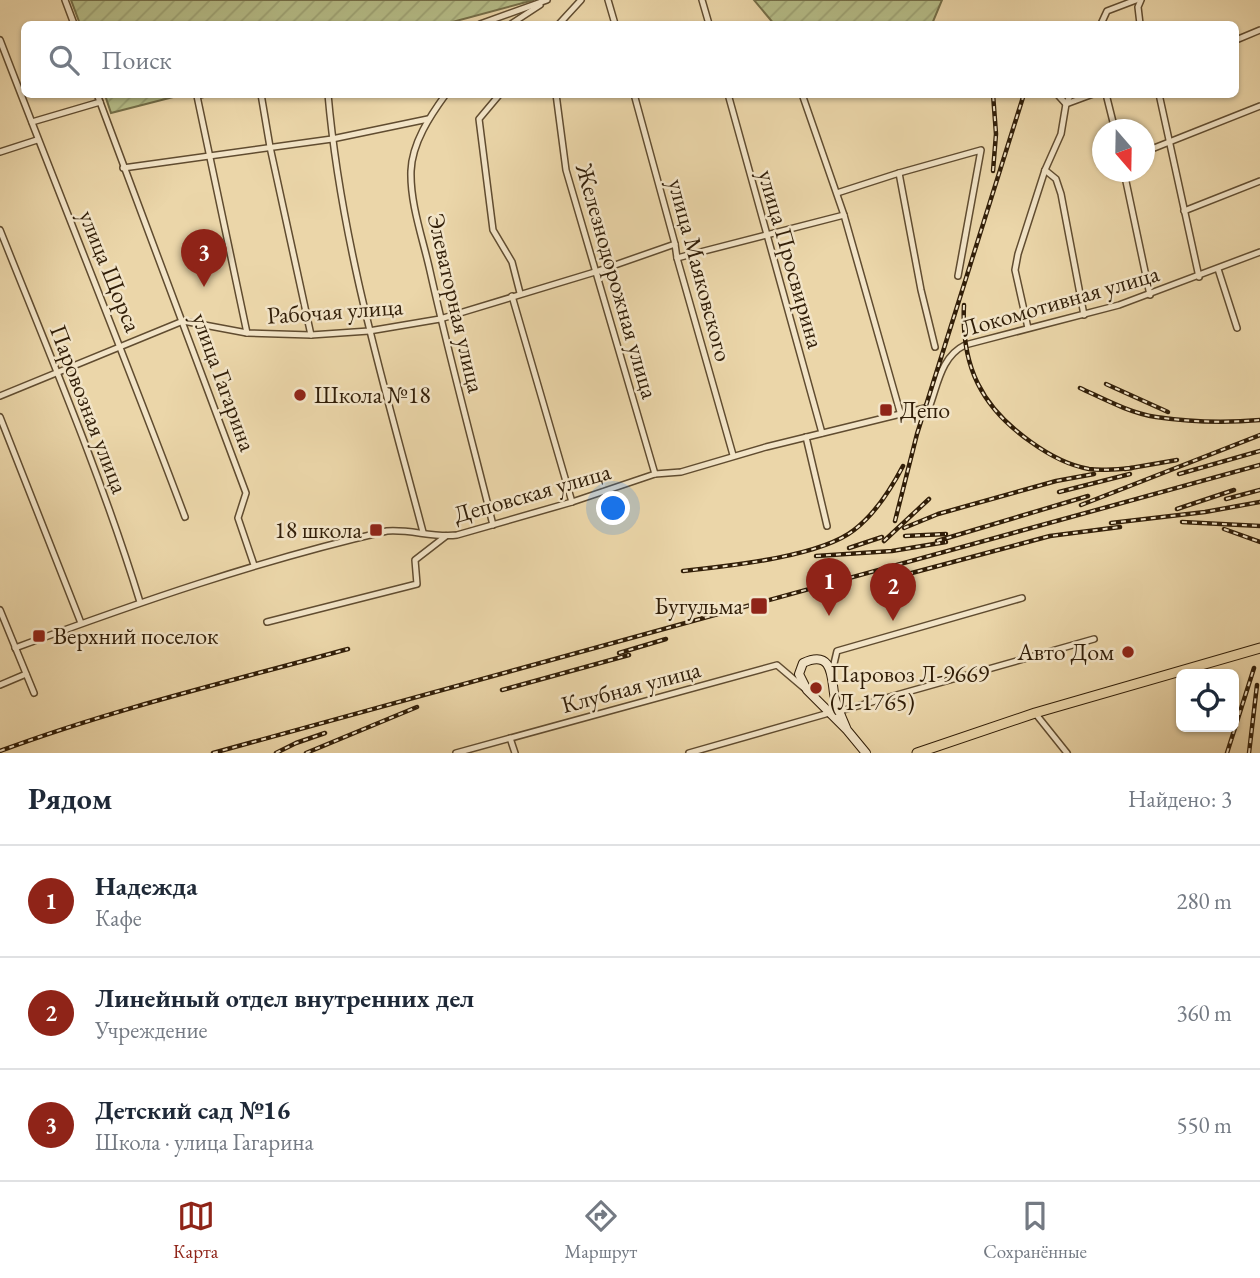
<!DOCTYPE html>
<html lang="ru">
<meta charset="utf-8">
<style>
:root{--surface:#fff;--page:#f2f2f3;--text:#1f2937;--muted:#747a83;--line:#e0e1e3;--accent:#8f2418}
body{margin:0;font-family:"EB Garamond",serif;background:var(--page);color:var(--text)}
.controls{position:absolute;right:21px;bottom:21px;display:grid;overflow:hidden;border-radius:10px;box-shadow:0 2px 5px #0004}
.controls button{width:63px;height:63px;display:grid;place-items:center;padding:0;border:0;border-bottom:2px solid var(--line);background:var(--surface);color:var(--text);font:35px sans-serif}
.compass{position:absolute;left:1092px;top:119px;width:63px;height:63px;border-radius:50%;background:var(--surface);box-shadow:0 2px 5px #0004;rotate:160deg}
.you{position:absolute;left:614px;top:509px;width:24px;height:24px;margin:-18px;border:5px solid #fff;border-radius:50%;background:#1a73e8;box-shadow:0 0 0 10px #1a73e833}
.badge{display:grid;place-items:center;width:46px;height:46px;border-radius:50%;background:var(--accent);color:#fff;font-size:23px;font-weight:700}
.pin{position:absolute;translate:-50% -58px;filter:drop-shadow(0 2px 4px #0008)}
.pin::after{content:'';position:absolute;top:37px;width:24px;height:21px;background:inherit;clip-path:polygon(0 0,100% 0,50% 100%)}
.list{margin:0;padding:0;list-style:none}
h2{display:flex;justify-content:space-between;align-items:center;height:91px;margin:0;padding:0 28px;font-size:30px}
h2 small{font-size:23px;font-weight:400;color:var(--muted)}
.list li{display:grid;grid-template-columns:46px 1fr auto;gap:21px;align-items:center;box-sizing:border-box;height:112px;padding:0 28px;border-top:2px solid var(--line)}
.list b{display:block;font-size:26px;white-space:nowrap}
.list p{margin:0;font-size:23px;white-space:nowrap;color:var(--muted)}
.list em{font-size:23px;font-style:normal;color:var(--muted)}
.icon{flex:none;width:38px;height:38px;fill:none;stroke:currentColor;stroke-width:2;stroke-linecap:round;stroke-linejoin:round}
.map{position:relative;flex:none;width:1260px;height:753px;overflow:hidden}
.search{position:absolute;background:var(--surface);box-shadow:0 2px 5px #0004;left:21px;right:21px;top:21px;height:77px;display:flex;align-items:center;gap:18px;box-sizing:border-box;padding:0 24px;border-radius:10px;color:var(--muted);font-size:26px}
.sheet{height:427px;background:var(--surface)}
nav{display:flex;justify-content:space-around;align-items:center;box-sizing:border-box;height:98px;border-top:2px solid var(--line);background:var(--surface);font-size:19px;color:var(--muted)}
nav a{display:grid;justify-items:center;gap:4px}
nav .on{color:var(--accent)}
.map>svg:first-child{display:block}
</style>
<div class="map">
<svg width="1260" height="753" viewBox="0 0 1260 753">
<defs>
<pattern id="garden-furrows" width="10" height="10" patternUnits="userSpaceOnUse" patternTransform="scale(1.75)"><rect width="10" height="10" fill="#b6be89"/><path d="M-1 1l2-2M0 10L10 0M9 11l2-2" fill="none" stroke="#9da375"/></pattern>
</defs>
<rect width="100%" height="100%" fill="#ebd6a9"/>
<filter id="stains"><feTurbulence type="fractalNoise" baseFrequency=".00286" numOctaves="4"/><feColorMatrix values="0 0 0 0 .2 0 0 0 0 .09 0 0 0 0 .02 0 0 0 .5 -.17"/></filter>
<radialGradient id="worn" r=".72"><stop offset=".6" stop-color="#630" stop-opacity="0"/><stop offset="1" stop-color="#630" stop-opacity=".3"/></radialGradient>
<!-- garden -->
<g fill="url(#garden-furrows)" stroke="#746e48" stroke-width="2">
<polygon points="71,0 534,0 445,24 80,24"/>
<polygon points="754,0 942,0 932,24 774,24"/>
<polygon points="105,95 105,94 181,95 111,113"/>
</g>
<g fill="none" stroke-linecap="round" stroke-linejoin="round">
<defs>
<g id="street">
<polyline points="65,0 74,24"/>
<polyline points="608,0 615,24"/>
<polyline points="702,0 709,24"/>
<polyline points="480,24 547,0"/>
<polyline points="511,24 540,5"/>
<polyline points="559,24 581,0"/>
<polyline points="1101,24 1107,11 1136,0"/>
<polyline points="1140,24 1138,7 1141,0"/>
<path d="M 0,40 C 61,199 125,357 185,517"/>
<polyline points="1236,40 1260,30"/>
<polyline points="97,94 246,493 238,518 254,565"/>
<polyline points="204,94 197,96 247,333"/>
<polyline points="261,94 270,147 311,335"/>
<path d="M 328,94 C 341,244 385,388 423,532"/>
<path d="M 446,94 C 430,116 412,143 411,171 C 410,204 423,239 430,271 C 449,356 472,441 493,525"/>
<polyline points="500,94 479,119 493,230 512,262 520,293"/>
<polyline points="556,94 566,170 655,474"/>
<polyline points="634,94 675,244 677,258 733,455"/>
<polyline points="728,94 822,433"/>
<polyline points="802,94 844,215 900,412"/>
<polyline points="1057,94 1066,104 1093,94"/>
<polyline points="1106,94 1115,130"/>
<polyline points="1159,94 1199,277"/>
<polyline points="32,122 100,102"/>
<polyline points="0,152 37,140"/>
<polyline points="1144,152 1260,106"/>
<polyline points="123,168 332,139 428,119"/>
<polyline points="1045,170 1056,179 1061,194 1084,315"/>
<polyline points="1124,172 1150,295"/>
<polyline points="899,173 981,150 958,276"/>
<polyline points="837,193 899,173 921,290 935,347"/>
<polyline points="1184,211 1260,181"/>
<path d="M 0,230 C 49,353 101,475 140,602"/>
<polyline points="677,258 844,215"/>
<polyline points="1218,269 1237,328"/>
<polyline points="512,296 572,502"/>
<polyline points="1028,328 1015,270 1018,254 1045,170 1061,134 1066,104 1071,94"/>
<polyline points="0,396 183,321 247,333 311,335 369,331 440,319 595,272 675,244"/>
<polyline points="0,417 81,623"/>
<polyline points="806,437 827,526"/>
<polyline points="0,610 34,693"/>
<polyline points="267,622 417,584 415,560 446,536"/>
<path d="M 15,648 C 137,603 260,560 387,531 C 411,529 433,538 457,535 L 572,502 L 655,474 L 681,472 L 766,447 L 925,408 L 930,405 C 938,383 942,356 965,345 L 1119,305 L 1260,252"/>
<polyline points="832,672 837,651 1022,598"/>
<polyline points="0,685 26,674"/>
<polyline points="840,711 1094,639"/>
<polyline points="1035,713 1067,753"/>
<polyline points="510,738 515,753"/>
<polyline points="456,753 777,665 804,688"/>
<polyline points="689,753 829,713"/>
</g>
<path id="secondary" d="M 847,730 C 843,720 838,710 835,699 C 831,681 835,648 803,663 L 799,674 L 807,690 L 847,730 L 866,753"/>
<polyline id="primary" points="917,753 1035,713 1260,648"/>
</defs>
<!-- street casing -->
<use href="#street" stroke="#604c30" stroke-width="8"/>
<!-- secondary casing -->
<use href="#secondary" stroke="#311e08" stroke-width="10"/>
<!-- primary casing -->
<use href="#primary" stroke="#311e08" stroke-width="11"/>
<!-- street -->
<use href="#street" stroke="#f2e4c7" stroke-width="5"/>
<!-- secondary -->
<use href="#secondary" stroke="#f2e4c7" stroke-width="8"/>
<!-- primary -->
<use href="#primary" stroke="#ebd6a9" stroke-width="9"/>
<defs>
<g id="rail">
<polyline points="993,171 996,134 993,94"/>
<path d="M 964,305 C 961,366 981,407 1031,442 C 1049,455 1067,465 1089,469 C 1103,471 1118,469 1132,468"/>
<polyline points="1106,384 1168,412"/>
<path d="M 1080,388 C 1104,399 1130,413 1156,417 C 1190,422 1226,423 1260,420"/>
<polyline points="1125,469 1177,460"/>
<polyline points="1179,474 1260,451"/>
<polyline points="1059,492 1130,474"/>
<polyline points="1226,499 1260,490"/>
<polyline points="1081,505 1260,435"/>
<polyline points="1177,509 1234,490"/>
<polyline points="895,521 917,434 1024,94"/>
<polyline points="1182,522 1260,526"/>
<polyline points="1111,523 1205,512 1260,502"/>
<polyline points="904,528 938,514 1056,481 1094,474"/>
<polyline points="1224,529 1260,542"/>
<polyline points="905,536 946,534"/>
<polyline points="884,541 929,499"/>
<polyline points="937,541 1088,496"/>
<polyline points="849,548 882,537"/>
<polyline points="816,556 892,551 946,542"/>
<path d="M 683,571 C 728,566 820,557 854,530 C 875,514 891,489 903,466"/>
<polyline points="908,574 1050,536 1120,527"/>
<polyline points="619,653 666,639"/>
<polyline points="502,690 629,655"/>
<path d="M 0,751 C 113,709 231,681 348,649"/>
<polyline points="213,753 1260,465"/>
<polyline points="276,753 296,743 325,733"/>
<polyline points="306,753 417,707"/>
<polyline points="1227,753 1254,668"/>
<polyline points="1249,753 1257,685"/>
</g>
</defs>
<!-- rail casing -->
<use href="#rail" stroke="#311e08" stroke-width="4.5"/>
<!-- rail -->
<use href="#rail" stroke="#f2e4c7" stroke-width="2" stroke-dasharray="5" stroke-linecap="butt"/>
</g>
<!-- markers -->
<g fill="#8f2418" stroke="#f2e4c7" stroke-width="2.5">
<circle cx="300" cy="395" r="7"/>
<rect x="879" y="403" width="14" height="14" rx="3.5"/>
<rect x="369" y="523" width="14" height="14" rx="3.5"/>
<rect x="750" y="597" width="18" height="18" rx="3.5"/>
<rect x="32" y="629" width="14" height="14" rx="3.5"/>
<circle cx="1128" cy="652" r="7"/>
<circle cx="816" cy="688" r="7"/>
</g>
<g text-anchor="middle" stroke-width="5" stroke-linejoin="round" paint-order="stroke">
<!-- street labels -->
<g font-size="24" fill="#311e08" stroke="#f2e4c7">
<text transform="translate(791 259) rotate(74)" y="8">улица Просвирина</text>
<text transform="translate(700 270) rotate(75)" y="8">улица Маяковского</text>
<text transform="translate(110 271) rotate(68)" y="8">улица Щорса</text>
<text transform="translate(617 281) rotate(74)" y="8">Железнодорожная улица</text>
<text transform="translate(1060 301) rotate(-16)" y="8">Локомотивная улица</text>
<text transform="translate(456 303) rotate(77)" y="8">Элеваторная улица</text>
<text transform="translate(335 311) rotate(-4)" y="8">Рабочая улица</text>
<text transform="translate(224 382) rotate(70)" y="8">улица Гагарина</text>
<text transform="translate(89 409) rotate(69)" y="8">Паровозная улица</text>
<text transform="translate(532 493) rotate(-16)" y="8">Деповская улица</text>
<text transform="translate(631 687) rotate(-15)" y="8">Клубная улица</text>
</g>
<!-- poi labels -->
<g font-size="24" fill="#311e08" stroke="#f2e4c7" text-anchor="start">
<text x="314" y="403">Школа №18</text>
<text x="900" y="418">Депо</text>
<text x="362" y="538" text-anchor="end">18 школа</text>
<text x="743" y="614" text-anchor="end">Бугульма</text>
<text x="53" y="644">Верхний поселок</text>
<text x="1114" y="660" text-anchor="end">Авто Дом</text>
<text x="830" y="682">Паровоз Л-9669<tspan x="830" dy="28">(Л-1765)</tspan></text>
</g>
</g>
<rect width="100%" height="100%" filter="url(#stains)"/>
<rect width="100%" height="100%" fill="url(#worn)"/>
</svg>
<div class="controls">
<button><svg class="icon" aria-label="locate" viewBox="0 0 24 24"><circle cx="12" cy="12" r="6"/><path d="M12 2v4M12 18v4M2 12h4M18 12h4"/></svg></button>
</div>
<svg class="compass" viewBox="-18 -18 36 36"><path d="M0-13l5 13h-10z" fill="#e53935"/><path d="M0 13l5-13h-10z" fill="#747a83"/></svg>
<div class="you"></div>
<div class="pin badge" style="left:829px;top:616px">1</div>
<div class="pin badge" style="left:893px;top:621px">2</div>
<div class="pin badge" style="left:204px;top:287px">3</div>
<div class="search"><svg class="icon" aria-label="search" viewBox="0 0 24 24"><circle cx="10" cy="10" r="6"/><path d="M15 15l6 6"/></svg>Поиск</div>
</div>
<section class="sheet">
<h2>Рядом<small>Найдено: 3</small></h2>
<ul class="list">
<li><span class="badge">1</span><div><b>Надежда</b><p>Кафе</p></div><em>280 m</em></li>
<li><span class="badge">2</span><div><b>Линейный отдел внутренних дел</b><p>Учреждение</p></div><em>360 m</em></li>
<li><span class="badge">3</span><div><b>Детский сад №16</b><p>Школа · улица Гагарина</p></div><em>550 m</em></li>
</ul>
</section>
<nav>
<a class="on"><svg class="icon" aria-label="map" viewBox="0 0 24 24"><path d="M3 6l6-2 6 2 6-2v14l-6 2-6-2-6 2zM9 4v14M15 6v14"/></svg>Карта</a>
<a><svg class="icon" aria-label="directions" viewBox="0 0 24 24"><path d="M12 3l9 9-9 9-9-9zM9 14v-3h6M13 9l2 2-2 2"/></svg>Маршрут</a>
<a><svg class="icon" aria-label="saved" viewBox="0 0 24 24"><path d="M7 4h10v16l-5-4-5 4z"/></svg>Сохранённые</a>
</nav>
